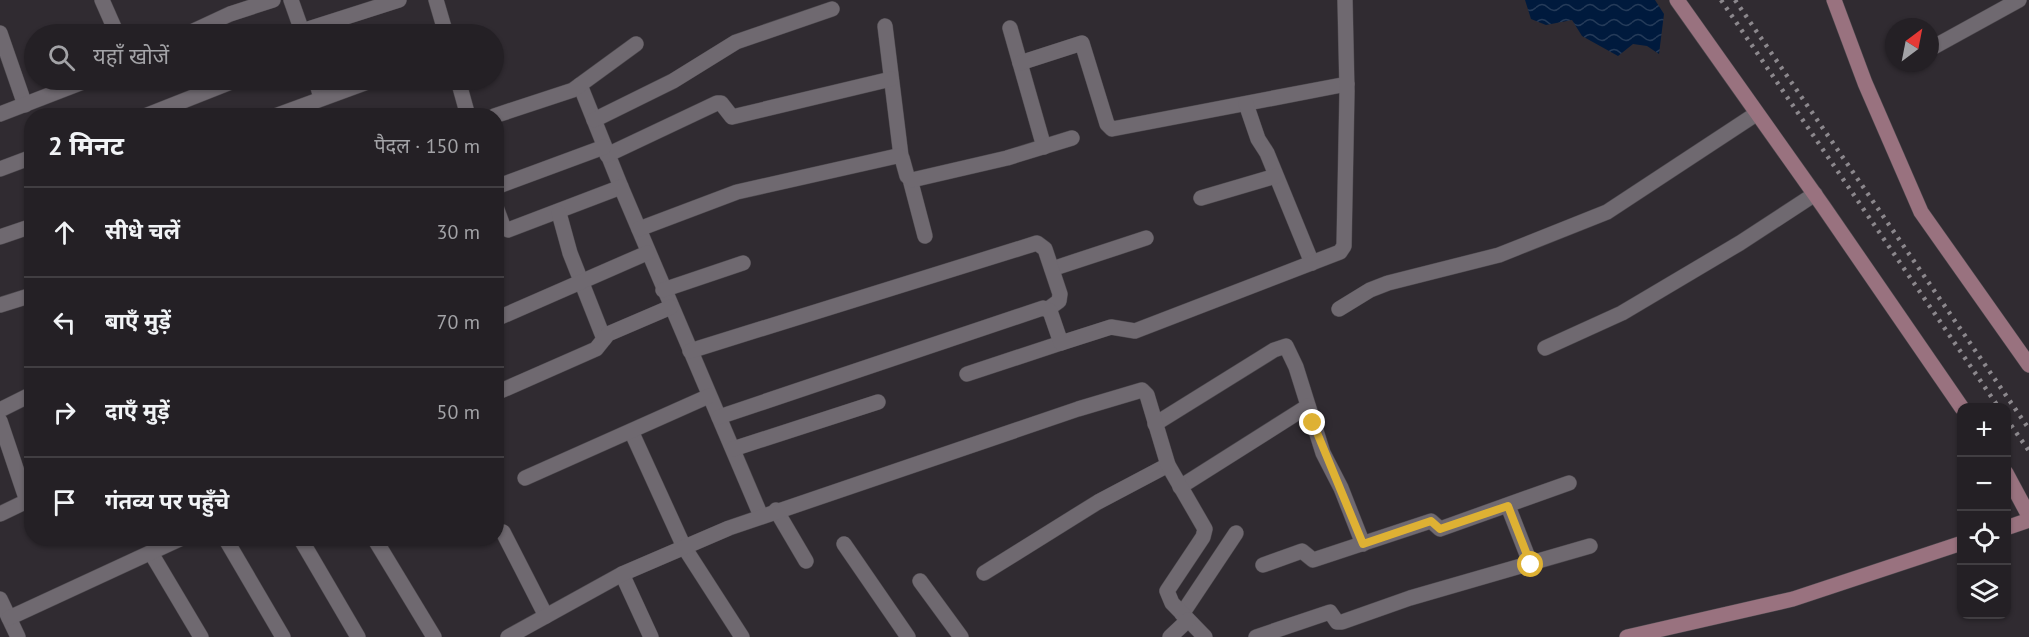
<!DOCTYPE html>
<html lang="hi">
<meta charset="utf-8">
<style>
:root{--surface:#242025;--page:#302d32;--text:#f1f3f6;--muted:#a3a3a7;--line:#413e42}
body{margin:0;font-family:"PT Sans","Noto Sans Devanagari",sans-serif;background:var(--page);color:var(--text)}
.controls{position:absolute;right:18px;bottom:18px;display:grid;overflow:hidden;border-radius:12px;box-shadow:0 2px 4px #0004}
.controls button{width:54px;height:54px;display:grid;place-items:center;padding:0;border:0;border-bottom:2px solid var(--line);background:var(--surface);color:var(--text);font:30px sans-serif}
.compass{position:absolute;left:1885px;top:18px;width:54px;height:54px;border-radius:50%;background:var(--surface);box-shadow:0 2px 4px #0004;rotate:32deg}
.stop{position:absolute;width:18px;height:18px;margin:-14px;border:4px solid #deb133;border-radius:50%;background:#fff}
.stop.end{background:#deb133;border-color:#fff;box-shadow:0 2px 6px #0008}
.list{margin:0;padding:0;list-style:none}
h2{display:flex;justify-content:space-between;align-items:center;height:78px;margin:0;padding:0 24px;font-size:26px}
h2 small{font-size:20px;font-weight:400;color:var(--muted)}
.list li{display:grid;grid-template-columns:39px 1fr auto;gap:18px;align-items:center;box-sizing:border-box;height:90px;padding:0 24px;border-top:2px solid var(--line)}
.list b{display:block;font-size:22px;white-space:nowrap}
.list em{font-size:20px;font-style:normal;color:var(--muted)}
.icon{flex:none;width:33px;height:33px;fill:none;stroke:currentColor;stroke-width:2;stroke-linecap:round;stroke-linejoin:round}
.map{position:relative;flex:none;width:2029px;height:637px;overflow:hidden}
.search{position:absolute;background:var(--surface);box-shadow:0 2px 4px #0004;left:24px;top:24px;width:480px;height:66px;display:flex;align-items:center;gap:15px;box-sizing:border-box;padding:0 21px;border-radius:33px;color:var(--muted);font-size:22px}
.panel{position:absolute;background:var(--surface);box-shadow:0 2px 4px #0004;left:24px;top:108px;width:480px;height:438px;border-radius:24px}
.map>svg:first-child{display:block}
</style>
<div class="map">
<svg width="2029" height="637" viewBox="0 0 2029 637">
<defs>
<pattern id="water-waves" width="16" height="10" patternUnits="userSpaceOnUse" patternTransform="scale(1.5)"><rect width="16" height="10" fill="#001a3d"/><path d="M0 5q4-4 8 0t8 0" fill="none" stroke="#253b59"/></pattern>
</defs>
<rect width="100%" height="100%" fill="#302b31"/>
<!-- water -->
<polygon fill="url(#water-waves)" points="1525,0 1655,0 1664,14 1659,54 1647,46 1633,44 1618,56 1582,36 1572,20 1546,25 1531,19"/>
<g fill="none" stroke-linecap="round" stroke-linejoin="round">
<defs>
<g id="street">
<polyline points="102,0 117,34"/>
<polyline points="291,0 303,34"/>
<polyline points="436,0 446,34"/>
<polyline points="885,26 901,156"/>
<polyline points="1010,28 1044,147"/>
<polyline points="302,31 399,0"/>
<polyline points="0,33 25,105"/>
<polyline points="187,34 230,14 273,0"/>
<polyline points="1930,49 2019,0"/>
<polyline points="1020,63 1082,43 1107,124 1112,129 1347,84"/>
<polyline points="316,80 321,98"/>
<polyline points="458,80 468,116"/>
<polyline points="580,85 621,187"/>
<polyline points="1246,104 1258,139 1267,153 1312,263"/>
<polyline points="0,114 88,80"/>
<polyline points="145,116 236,80"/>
<polyline points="275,116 373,80"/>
<polyline points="494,116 573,90 636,44"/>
<polyline points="594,120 673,81 736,42 832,9"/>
<polyline points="607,155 717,103 721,103 732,117 891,79"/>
<polyline points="0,169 32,157"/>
<polyline points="910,179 925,236"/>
<polyline points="496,187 604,147"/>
<polyline points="1201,198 1276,176"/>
<polyline points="496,207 503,226 508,230 621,187 761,516"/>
<polyline points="559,213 570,253 604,339"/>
<polyline points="639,229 737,192 897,156 902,158 907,176 912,180 1007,158 1072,138"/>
<polyline points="0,237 32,226"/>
<polyline points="1052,269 1146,238"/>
<polyline points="663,290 743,263"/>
<polyline points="0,305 32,295"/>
<polyline points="1339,309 1370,290 1388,283 1499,255 1607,212 1756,114"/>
<polyline points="496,319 647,253"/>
<polyline points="1545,348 1622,313 1740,243 1815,194"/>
<polyline points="690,351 1037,243 1045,249 1060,294 1059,301 1048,309"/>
<polyline points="967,374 1061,343"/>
<polyline points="496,393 596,349 608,334 671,307"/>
<polyline points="0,410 32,394"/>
<polyline points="719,417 1043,308 1050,311 1061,343 1111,327 1135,331 1340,252 1344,246 1347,91 1345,0"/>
<polyline points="0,421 27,501 0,514"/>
<polyline points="1155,424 1274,350 1286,346 1296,367 1323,453 1341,488 1363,544"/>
<polyline points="632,433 684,547 742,637"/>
<polyline points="733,449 878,402"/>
<polyline points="525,478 709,396"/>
<polyline points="1180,487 1308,406"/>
<polyline points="1508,506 1531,565"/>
<polyline points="776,510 806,561"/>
<polyline points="503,532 546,616"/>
<polyline points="225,538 283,637"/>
<polyline points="300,538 358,637"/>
<polyline points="374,538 434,637"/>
<polyline points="844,544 908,637"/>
<polyline points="151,553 201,637"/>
<polyline points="1263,565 1302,551 1313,560 1431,521 1440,529 1569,483"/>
<polyline points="984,573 1098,502 1168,465"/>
<polyline points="622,574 651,637"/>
<polyline points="920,581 961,637"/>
<polyline points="0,599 18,637"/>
<polyline points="1182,614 1236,533"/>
<polyline points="9,618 182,538"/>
<polyline points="508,637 622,574 729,528 1078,409 1142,390 1147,395 1168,465 1205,529 1203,537 1167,591 1172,603 1205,637"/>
<polyline points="1170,637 1188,620"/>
<polyline points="1256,637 1330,612 1337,622 1342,622 1410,598 1590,546"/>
</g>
<g id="secondary">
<polyline points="1677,0 1823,206 1962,408"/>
<polyline points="1834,0 1865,83 1921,212 2029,365"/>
<polyline points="2006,473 2029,516"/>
<polyline points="2006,528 2029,520"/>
<polyline points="1627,637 1793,599 1962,543"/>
</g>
</defs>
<!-- street casing -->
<use href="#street" stroke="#4c484d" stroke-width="16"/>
<!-- secondary casing -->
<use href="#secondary" stroke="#4c484d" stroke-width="16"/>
<!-- street -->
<use href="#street" stroke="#6f6970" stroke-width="15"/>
<!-- secondary -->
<use href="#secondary" stroke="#99727f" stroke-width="15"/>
<!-- rail -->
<g stroke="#8c888d" stroke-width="4.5" stroke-dasharray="3 6" stroke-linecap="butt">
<polyline points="1721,0 1999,408"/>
<polyline points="1735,0 2029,429"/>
<polyline points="2006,418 2029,451"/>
</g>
</g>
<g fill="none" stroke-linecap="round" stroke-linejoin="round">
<!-- route -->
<polyline stroke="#deb133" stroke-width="8" points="1313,423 1363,544 1431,521 1440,529 1508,506 1531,565"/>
</g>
</svg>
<div class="controls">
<button>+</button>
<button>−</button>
<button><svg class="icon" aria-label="locate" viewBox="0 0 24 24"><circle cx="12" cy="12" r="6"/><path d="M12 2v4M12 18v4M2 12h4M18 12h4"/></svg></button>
<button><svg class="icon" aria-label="layers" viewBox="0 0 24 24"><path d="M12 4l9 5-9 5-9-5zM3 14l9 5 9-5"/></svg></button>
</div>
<svg class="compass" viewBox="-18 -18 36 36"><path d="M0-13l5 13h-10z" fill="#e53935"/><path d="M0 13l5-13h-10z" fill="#a3a3a7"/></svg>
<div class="stop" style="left:1531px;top:565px"></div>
<div class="stop end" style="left:1313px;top:423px"></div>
<div class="search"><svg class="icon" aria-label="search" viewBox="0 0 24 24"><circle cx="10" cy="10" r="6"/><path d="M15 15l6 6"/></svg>यहाँ खोजें</div>
<section class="panel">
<h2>2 मिनट<small>पैदल · 150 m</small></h2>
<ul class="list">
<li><svg class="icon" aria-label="ahead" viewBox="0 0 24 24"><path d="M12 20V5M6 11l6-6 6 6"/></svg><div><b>सीधे चलें</b></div><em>30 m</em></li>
<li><svg class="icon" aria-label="left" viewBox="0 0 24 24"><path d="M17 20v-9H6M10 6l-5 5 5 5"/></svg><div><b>बाएँ मुड़ें</b></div><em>70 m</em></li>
<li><svg class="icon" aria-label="right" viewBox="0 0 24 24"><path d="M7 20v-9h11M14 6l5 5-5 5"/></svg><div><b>दाएँ मुड़ें</b></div><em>50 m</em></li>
<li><svg class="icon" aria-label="arrive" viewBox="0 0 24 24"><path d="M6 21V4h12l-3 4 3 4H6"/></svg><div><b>गंतव्य पर पहुँचे</b></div></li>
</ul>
</section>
</div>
